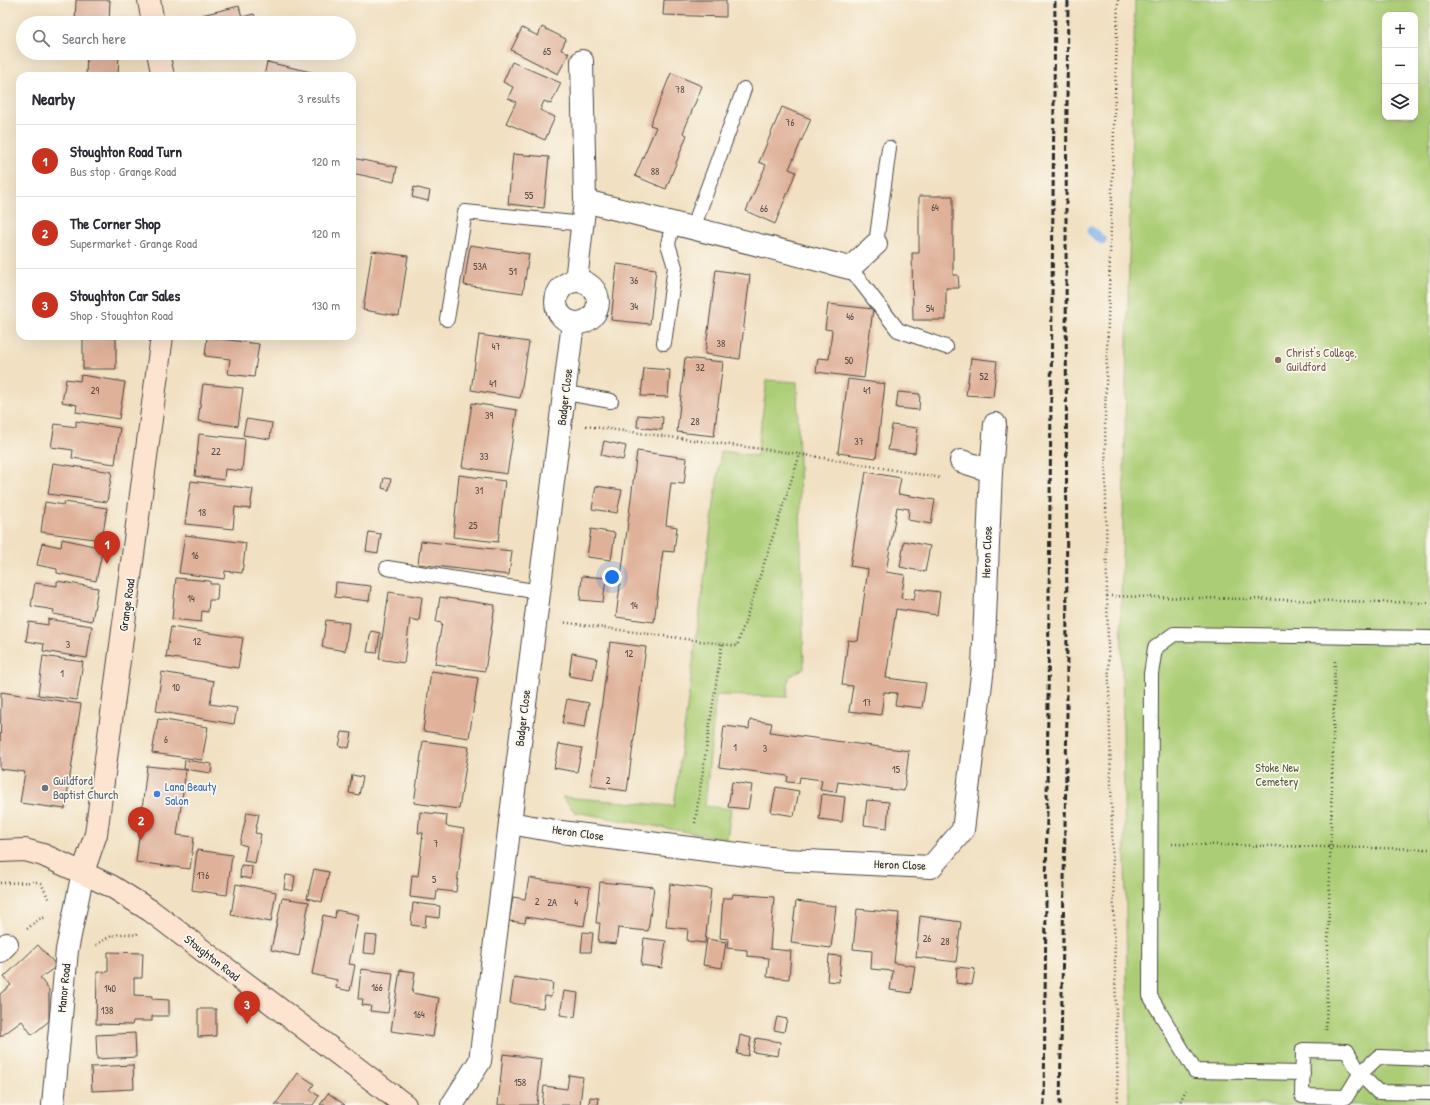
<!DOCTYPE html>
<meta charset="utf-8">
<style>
:root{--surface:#fff;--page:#f2f2f3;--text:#2b2b33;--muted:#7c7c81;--line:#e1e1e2;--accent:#c8321e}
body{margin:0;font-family:"Patrick Hand",sans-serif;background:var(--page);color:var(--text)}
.controls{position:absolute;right:12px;top:12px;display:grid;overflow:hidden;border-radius:8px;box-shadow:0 4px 16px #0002}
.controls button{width:36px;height:36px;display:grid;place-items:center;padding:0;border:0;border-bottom:1px solid var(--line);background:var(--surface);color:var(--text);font:20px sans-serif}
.you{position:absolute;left:612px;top:577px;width:14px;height:14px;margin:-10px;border:3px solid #fff;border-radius:50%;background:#1a73e8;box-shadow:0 0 0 6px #1a73e833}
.badge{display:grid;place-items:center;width:26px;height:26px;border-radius:50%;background:var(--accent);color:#fff;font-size:13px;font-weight:700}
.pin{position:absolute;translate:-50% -33px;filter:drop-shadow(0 1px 2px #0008)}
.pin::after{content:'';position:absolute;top:21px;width:14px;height:12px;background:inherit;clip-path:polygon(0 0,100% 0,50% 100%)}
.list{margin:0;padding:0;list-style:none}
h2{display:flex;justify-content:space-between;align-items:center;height:52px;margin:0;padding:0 16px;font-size:17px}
h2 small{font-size:13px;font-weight:400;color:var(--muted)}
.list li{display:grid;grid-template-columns:26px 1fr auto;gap:12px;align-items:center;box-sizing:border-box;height:72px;padding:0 16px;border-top:1px solid var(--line)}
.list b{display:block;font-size:15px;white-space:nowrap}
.list p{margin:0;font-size:13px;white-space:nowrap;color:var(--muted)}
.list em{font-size:13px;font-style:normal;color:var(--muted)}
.icon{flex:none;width:22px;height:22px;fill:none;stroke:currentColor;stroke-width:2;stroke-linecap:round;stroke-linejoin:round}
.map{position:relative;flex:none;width:1430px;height:1105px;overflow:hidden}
.search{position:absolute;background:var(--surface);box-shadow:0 4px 16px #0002;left:16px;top:16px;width:340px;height:44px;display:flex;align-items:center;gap:10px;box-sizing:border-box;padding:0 14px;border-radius:22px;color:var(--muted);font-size:15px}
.panel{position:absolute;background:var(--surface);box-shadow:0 4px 16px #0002;left:16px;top:72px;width:340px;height:268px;border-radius:12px}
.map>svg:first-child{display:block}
</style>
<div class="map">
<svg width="1430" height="1105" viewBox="0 0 1430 1105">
<rect width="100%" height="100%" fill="#fbf7ec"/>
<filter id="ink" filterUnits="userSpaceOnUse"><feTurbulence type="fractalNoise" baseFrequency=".025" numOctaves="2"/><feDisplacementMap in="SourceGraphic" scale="8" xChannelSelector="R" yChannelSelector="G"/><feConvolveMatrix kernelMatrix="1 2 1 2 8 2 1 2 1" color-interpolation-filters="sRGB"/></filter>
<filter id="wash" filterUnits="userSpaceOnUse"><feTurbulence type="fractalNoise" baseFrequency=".012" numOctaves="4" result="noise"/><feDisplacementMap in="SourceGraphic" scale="16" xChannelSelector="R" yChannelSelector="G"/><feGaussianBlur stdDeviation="0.9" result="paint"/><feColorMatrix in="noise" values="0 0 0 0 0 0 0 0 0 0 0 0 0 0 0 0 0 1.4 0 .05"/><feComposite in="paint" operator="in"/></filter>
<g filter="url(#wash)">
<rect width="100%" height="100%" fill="#f1e0c1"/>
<!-- green -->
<g fill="#abcd75" stroke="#6b7c50" fill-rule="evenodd">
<path d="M 1135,0 L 1430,0 L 1430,1105 L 1129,1105 L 1121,604 ZM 1385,15 L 1415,15 L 1415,117 L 1385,117 Z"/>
<polygon points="767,380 797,382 804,668 789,677 787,697 716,695 705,806 731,809 727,839 575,812 562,797 674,806 721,451 757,456"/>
</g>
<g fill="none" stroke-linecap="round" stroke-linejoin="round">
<!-- stream -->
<polyline stroke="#7eb1eb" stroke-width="9" points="1091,231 1102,240"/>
</g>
<g id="blocks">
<!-- building -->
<g fill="#dfb199">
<polygon points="76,0 110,0 109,23 75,23"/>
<polygon points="664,0 726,0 726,17 663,15"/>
<polygon points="239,6 242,17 254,14 257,23 203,23 202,15"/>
<polygon points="542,27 566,39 561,50 569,53 558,74 511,50 522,28 538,36"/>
<polygon points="87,53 119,53 118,76 86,76"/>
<polygon points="267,62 324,75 323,76 264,76"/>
<polygon points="512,62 561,83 551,104 544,101 540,110 555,117 545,140 506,123 516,102 508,98 513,87 503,82"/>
<polygon points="671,73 702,86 683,133 687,135 666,189 635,176 656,127 650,125"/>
<polygon points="782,107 811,119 789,169 796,172 775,224 746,211 766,165 759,162"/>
<polygon points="513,154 549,157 544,208 508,204"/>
<polygon points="352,158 397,167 394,182 352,173"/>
<polygon points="414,187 430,191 428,201 412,197"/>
<polygon points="919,196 953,196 953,275 958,275 959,288 946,288 946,320 913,320 912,253 919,253"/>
<polygon points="470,245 529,254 523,293 464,285"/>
<polygon points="372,251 408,256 399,316 363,310"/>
<polygon points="617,264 656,269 650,324 611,320"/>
<polygon points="716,270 750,275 740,359 705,354"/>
<polygon points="828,304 873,309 864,378 816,372 818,358 829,359 832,330 825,329"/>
<polygon points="479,335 529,342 520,398 471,390"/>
<rect x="83" y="336" width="33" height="33"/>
<polygon points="207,337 259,344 254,377 228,374 230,359 205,356"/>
<polygon points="685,358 723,362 714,436 677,432"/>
<polygon points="971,358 997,361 993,397 966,395"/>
<polygon points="644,368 670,370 668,397 641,396"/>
<polygon points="81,375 125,382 119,419 76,412 77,405 62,402 66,379 80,381"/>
<polygon points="848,379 885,384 876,458 838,453"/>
<polygon points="203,384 243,388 238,426 198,421"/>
<polygon points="898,392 920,394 919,410 896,408"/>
<polygon points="472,403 517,410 507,474 462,467"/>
<polygon points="638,415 663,417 662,430 637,427"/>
<polygon points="246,419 272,423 270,439 243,435"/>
<polygon points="76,421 120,428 115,464 72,458 73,450 51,447 55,424 76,427"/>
<polygon points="892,425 918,428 915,453 888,450"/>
<polygon points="199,434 245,439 242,471 225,469 224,480 195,476"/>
<polygon points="604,441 626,446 623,460 601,455"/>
<polygon points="637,451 687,458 684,484 671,483 666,525 677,527 674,552 663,551 654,622 616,617"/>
<polygon points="53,463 112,472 107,502 48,494"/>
<polygon points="866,472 901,478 898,494 935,500 931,524 908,520 909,509 897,507 886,572 905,575 901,598 914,600 916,589 940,592 937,615 896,609 886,678 926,683 922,708 895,705 897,693 884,692 881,715 849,711 853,686 842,685 848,640 858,641 868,569 850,566"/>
<polygon points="459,475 505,481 498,542 453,537"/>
<polygon points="384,478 391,479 389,490 382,488"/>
<polygon points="191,481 253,489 250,509 235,507 233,529 185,524"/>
<polygon points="596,486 622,490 617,513 592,509"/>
<polygon points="45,502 64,505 64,502 107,508 102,540 41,532"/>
<polygon points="591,529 615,533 611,560 587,557"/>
<polygon points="369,532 381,534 378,553 366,551"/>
<polygon points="185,535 246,543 242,573 225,571 224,579 179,573"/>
<polygon points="62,539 103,548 96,581 57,573 57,569 37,565 42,543 61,547"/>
<polygon points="421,541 512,551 509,575 418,564"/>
<polygon points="904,541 930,546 925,572 900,567"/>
<polygon points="582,576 606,578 603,602 580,600"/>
<polygon points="176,578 210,581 210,584 218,584 217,600 209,600 208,612 202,611 201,622 172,619"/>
<polygon points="57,581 98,588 92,621 53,614 54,610 31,606 35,583 57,586"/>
<polygon points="336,582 371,586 369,601 335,597"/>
<polygon points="389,592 422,597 419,621 410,619 404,663 379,659"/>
<polygon points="440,597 495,605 485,671 435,664 442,623 436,622"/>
<polygon points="48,619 92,626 87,658 43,651 44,644 26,641 29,622 48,625"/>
<polygon points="326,620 349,623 345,651 322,647"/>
<polygon points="171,627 243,638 238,668 166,657"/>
<polygon points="371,631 380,633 377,653 367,652"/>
<polygon points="610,642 646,647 627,791 591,786"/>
<polygon points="572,653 597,658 593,680 569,676"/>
<polygon points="43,656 83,662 77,700 38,695"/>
<polygon points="431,671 478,678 469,738 423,731"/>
<polygon points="162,672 214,681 210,704 237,708 234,724 156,711"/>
<polygon points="1,692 81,704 65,809 20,803 25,772 0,769"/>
<polygon points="567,699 589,703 585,727 562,723"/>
<polygon points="158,719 208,727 202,760 152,753"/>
<polygon points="750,720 772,723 770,732 909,751 904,791 838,782 836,792 820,790 822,780 800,777 799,783 787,782 788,776 719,767 724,726 749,729"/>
<polygon points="342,732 352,733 349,748 339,746"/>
<polygon points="423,741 469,747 459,809 414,803"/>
<polygon points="559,744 582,748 577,772 554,768"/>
<polygon points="185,760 212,764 211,773 184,769"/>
<polygon points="147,766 186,770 177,835 194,837 190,869 136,862"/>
<polygon points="352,775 363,777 359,795 349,793"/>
<polygon points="732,782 752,785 748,809 728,807"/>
<polygon points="776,787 799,791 794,816 771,812"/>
<polygon points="822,794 845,797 842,822 819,819"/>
<polygon points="867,800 889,802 887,828 864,825"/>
<polygon points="247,812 259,814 255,833 261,834 255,863 244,861 247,846 240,844"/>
<polygon points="420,812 447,815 446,826 464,829 456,892 437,890 436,900 410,897 412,875 418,876 423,833 418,833"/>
<polygon points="197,850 232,855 227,895 192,890"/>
<polygon points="241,865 252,866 251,879 240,877"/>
<polygon points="314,869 329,872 322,902 307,898"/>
<polygon points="286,875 295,876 293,891 284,889"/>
<polygon points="529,878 590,887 584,926 526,917 525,923 509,921 513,897 525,899"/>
<polygon points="600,882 654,887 648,931 618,928 616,944 598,942 600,923 596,923"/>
<polygon points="236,884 276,892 271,922 231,915"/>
<polygon points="670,884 711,889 705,943 687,941 688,929 666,927"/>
<polygon points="733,894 774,897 770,949 791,951 789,979 767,977 769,958 747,956 747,950 727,948 728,939 720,938 723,898 732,898"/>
<polygon points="282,898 309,902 299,956 271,950"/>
<polygon points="796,901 836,906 831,948 791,943"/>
<polygon points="413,903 440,906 439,918 426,916 425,927 411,925"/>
<polygon points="857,909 899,913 894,963 915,966 911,993 890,990 893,971 871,969 872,951 853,949"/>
<polygon points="336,910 359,915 349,964 355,965 350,991 336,988 337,980 312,974 323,915 335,918"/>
<polygon points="920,916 961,922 956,962 916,957"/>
<polygon points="583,932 593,933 591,952 581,952"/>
<polygon points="365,935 377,936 375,954 363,953"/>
<polygon points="644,938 666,941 662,968 641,965"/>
<polygon points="707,939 726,942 722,968 703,965"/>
<polygon points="38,945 57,966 40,978 49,990 49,1021 32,1035 22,1021 0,1037 0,994 11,985 4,977"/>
<polygon points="108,952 143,953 142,978 134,978 134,995 152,996 152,999 169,1000 169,1016 152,1016 152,1021 133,1021 132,1025 96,1024 97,972 108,972"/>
<polygon points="829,955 841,956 839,982 827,981"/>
<polygon points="957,967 975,969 972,985 956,983"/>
<polygon points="361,969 393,973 388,1013 370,1011 371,1006 362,1005 363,999 358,999"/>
<polygon points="400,970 415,972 412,993 439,998 433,1037 391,1031"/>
<polygon points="514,977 553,983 551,997 545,996 543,1008 510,1003"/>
<polygon points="564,991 578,993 575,1017 560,1015"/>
<polygon points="198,1009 216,1009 216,1036 198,1037"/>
<polygon points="777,1017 787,1019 784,1032 774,1030"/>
<polygon points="135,1033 136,1057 97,1059 96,1035"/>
<polygon points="740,1035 751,1038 748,1056 737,1054"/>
<polygon points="756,1038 780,1042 778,1056 753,1052"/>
<polygon points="503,1054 542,1059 537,1105 498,1105"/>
<polygon points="133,1065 134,1089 92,1091 91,1067"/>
<polygon points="298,1073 314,1084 310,1090 319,1096 313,1105 275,1105"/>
<polygon points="569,1075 583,1077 580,1105 542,1105 544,1086 567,1089"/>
<polygon points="328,1093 345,1105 320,1105"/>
<polygon points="590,1097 599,1098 598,1105 589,1105"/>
</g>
</g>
</g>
<g filter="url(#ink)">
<use href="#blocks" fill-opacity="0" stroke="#494642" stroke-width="1"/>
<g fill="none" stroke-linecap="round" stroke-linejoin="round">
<defs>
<g id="lane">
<polyline points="693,228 744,89"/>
<polyline points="876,244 889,148"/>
<polyline points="850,268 898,330 946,347"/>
<polyline points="447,319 465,212 584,224"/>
<polyline points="664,343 675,267 668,244 673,223"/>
<polyline points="566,393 611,401"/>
<polyline points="387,568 540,592"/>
<polygon points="1303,1050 1347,1051 1360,1074 1346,1097 1302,1096"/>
<polyline points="1430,1059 1378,1057 1360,1074 1378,1092 1430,1093"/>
<polyline points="1303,1073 1195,1071 1150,996 1151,674 1155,648 1174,634 1430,638"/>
</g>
<g id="street">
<polyline points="585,201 850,268 876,244"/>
<circle cx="577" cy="302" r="21"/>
<polyline points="576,281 585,201 582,61"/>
<polyline points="961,461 991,471"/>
<polyline points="510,823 561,832 787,860 931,867 963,830 983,667 991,471 995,424"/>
<polyline points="0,951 7,944"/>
<polyline points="53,1105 67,950 83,872"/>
<polyline points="452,1105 480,1061 573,323"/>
</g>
<g id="secondary">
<polyline points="149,0 153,23"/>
<polyline points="158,53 163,76"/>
<polyline points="0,851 25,850 43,855 111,886 151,911 405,1105"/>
<polyline points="83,872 96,834 162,336"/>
</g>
</defs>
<!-- lane casing -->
<use href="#lane" stroke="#494642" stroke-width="16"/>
<!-- street casing -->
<use href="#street" stroke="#494642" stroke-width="24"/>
<!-- secondary casing -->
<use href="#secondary" stroke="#494642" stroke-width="24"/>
<!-- path -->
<g stroke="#494642" stroke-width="2.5" stroke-dasharray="1 3" stroke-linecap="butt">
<polyline points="1118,0 1105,417 1107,596 1118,1105"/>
<polyline points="586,426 800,454 941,478"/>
<polyline points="1107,596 1430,603"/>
<polyline points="561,622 737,646 800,454"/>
<polyline points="695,823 722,644"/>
<polyline points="1172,844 1430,849"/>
<polyline points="0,883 37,882"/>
<polyline points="41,883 49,900"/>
<polyline points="27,929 39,919 47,917"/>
<path d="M 96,945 C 111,935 118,932 136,935 L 138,933"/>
<polyline points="1326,1030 1335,659"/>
<polyline points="1180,1105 1180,1102 1186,1090"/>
</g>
<!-- lane -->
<use href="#lane" stroke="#fff" stroke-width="14"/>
<!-- street -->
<use href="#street" stroke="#fff" stroke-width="22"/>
<!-- secondary -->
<use href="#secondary" stroke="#fde4d1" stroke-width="22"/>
<!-- rail -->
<g stroke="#2b2b2b" stroke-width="3" stroke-dasharray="6 3" stroke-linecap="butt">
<polyline points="1044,1105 1055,0"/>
<polyline points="1060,1105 1067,714 1066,210 1068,0"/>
</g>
</g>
</g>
<!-- markers -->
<circle fill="#8d6e63" stroke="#fbf7ec" stroke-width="1.5" cx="1278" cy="360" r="4"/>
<circle fill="#6b7280" stroke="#fbf7ec" stroke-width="1.5" cx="45" cy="788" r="4"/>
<circle fill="#3f7fe0" stroke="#fbf7ec" stroke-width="1.5" cx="157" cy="794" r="4"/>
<g text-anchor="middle" stroke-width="3.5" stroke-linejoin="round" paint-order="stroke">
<!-- number labels -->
<g font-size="10" fill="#584c46">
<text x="547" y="55">65</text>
<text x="680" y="93">78</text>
<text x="790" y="126">76</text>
<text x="655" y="175">88</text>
<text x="529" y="199">55</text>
<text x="935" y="211">64</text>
<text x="764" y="212">66</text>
<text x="480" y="270">53A</text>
<text x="513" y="275">51</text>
<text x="634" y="284">36</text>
<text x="634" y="310">34</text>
<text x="930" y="312">54</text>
<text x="850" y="320">46</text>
<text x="721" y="347">38</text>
<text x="496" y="350">47</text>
<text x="849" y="364">50</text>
<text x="700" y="371">32</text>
<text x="984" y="380">52</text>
<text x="493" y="387">41</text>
<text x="95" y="394">29</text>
<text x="867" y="394">41</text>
<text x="489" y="419">39</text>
<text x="695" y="425">28</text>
<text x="859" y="445">37</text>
<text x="216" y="455">22</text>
<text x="484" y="460">33</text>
<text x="479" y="494">31</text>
<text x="202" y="516">18</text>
<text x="473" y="529">25</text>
<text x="195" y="559">16</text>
<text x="191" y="602">14</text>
<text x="634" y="609">14</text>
<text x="197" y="645">12</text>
<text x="68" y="648">3</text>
<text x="629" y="657">12</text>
<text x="62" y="677">1</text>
<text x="176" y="691">10</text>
<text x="867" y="706">17</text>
<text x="166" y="743">6</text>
<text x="735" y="751">1</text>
<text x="765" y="752">3</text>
<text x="896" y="773">15</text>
<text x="608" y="784">2</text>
<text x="436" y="847">7</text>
<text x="203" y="879">176</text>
<text x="434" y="883">5</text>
<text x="537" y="905">2</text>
<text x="552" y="906">2A</text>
<text x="576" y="906">4</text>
<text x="927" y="942">26</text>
<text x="945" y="945">28</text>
<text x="377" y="991">166</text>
<text x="110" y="992">140</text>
<text x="107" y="1014">138</text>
<text x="419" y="1018">164</text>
<text x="520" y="1086">158</text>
</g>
<!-- education labels -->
<g font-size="12" fill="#785e54" stroke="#fbf7ec" text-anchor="start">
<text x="1286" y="357">Christ's College,<tspan x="1286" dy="14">Guildford</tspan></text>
</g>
<!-- street labels -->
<g font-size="12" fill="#2b2b2b" stroke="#fbf7ec">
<text transform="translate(565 397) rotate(-83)" y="4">Badger Close</text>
<text transform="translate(987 552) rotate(-88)" y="4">Heron Close</text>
<text transform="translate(127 605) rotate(-82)" y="4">Grange Road</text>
<text transform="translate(523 718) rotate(-83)" y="4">Badger Close</text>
<text transform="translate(578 833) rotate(8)" y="4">Heron Close</text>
<text transform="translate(900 865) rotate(2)" y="4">Heron Close</text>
<text transform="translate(212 958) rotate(38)" y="4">Stoughton Road</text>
<text transform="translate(64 988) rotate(-84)" y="4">Manor Road</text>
</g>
<!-- park labels -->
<g font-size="12" fill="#515c41" stroke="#fbf7ec">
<text x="1277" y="772">Stoke New<tspan x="1277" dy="14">Cemetery</tspan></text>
</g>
<!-- worship labels -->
<g font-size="12" fill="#5b616d" stroke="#fbf7ec" text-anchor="start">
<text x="53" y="785">Guildford<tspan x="53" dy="14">Baptist Church</tspan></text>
</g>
<!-- shop labels -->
<g font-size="12" fill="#366cbe" stroke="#fbf7ec" text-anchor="start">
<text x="165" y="791">Lana Beauty<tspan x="165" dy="14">Salon</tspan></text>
</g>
</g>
</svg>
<div class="controls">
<button>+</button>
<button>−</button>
<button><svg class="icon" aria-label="layers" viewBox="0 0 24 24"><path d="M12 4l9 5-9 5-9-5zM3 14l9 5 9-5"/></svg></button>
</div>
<div class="you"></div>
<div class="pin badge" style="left:107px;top:564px">1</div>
<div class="pin badge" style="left:141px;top:840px">2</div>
<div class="pin badge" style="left:247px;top:1024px">3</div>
<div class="search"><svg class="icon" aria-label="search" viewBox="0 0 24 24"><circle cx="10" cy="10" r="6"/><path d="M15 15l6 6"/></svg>Search here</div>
<section class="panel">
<h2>Nearby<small>3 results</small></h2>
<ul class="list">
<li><span class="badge">1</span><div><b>Stoughton Road Turn</b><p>Bus stop · Grange Road</p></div><em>120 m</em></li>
<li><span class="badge">2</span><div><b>The Corner Shop</b><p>Supermarket · Grange Road</p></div><em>120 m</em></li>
<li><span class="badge">3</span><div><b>Stoughton Car Sales</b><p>Shop · Stoughton Road</p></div><em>130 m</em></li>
</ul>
</section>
</div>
